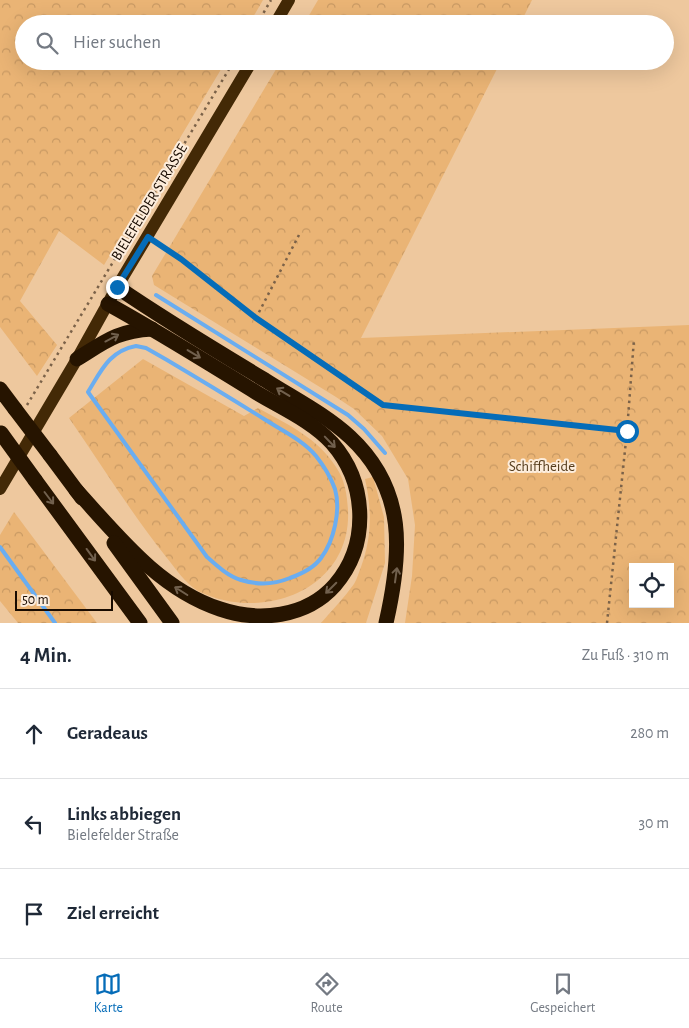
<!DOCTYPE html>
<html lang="de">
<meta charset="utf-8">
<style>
:root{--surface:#fff;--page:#f2f2f3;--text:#1f2937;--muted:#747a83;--line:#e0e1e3;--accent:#056cb8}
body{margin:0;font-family:"Alegreya Sans",sans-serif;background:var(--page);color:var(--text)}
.controls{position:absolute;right:15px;bottom:15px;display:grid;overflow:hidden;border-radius:0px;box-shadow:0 5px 20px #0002}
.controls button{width:45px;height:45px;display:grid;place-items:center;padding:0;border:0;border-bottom:1px solid var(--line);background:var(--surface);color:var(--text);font:25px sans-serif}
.scale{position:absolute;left:15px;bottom:12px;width:98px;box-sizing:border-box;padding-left:5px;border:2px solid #180b00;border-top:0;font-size:14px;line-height:18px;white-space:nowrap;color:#180b00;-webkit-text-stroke:4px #fdeddc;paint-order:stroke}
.stop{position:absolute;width:15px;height:15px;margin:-11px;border:4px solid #056cb8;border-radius:50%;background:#fff}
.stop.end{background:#056cb8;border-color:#fff;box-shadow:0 1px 5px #0008}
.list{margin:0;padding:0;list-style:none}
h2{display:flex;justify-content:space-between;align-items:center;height:65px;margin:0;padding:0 20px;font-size:21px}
h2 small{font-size:16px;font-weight:400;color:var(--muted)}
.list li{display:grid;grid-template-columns:32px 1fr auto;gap:15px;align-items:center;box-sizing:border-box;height:90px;padding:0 20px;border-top:1px solid var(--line)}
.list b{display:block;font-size:19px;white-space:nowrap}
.list p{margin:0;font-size:16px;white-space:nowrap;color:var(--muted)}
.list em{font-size:16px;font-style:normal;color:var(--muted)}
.icon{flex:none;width:28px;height:28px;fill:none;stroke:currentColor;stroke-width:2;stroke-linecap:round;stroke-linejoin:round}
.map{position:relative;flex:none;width:689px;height:623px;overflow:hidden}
.search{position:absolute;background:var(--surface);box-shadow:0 5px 20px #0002;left:15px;right:15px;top:15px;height:55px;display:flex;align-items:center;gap:12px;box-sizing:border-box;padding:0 18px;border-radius:28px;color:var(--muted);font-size:19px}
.sheet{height:335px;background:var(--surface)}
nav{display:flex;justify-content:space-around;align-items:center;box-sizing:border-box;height:70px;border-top:1px solid var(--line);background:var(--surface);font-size:14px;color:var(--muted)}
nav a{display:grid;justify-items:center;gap:2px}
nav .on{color:var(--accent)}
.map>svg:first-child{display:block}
</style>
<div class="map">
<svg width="689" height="623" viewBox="0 0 689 623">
<defs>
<pattern id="forest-crowns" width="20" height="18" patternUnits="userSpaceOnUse" patternTransform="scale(1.25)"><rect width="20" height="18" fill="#eab475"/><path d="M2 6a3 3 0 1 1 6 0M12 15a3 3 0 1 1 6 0" fill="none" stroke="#c89963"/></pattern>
</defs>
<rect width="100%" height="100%" fill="#eec89e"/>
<!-- forest -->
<g fill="url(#forest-crowns)" fill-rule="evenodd">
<polygon points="0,0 263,0 249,24 24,24 24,61 226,61 104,265 59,231 20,301 57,345 37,376 0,327"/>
<polygon points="318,0 532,0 520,24 304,24"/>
<path d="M 281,61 L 501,61 L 361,338 L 689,325 L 689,623 L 405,623 L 412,576 L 415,525 L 408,479 L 382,436 L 354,409 L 336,397 L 154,285 L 152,276 ZM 633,567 L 670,567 L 670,604 L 633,604 Z"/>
<path d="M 143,359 L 244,416 L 258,408 C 287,424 318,438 336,467 C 345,480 347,495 348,510 C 352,590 262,623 198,591 C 185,583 176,569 167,558 C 131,513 101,464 69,418 Z"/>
<path d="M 373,477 L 384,517 L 385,563 L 366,623 L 321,623 C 332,610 344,598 354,584 C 357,579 359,572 361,567 C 372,537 372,510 365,479 Z"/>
<polygon points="14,512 97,623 18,623 0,601 0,535"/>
</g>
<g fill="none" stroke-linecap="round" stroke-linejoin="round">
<!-- stream -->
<g stroke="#6aadf0" stroke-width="4">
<polyline points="156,295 348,415 364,429 385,453"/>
<path d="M 136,346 L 146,348 L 167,360 C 199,379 232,399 264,419 C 281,430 303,440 316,456 C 324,466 331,478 335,489 C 341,510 334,541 321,558 C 314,568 301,574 290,578 C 275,584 257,585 241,580 C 228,576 217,566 207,557 L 88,392 C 101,371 109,351 136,346 Z"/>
<polyline points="0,547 55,623"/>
</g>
<!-- path -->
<g stroke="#7b6249" stroke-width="2.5" stroke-dasharray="2.5 4" stroke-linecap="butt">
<polyline points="257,24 271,0"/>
<polyline points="158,243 181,259 256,318 383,405 627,431"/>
<polyline points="256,318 300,233"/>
<polyline points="27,405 234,61"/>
<polyline points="607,623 627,431 634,339"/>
</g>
<!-- major -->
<g stroke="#432906" stroke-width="12">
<polyline points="275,24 289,0"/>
<polyline points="0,489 77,359 117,287 252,61"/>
</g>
<!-- highway -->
<g stroke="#261400" stroke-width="15">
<path d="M 117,287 C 165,320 215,350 265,380 C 293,398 325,414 350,437 C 407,490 402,553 386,623"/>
<path d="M 77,359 C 106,341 117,331 152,329"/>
<polyline points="0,389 15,409"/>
<polyline points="50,455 82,498"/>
<polyline points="35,480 140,623"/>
<path d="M 76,490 C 118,536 159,589 220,609 C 258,622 306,618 335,585 C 370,544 367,483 332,443 C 312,421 282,408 257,393 C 208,363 159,332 108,304"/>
<polyline points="114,543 172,623"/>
</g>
<!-- highway-bridge -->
<g stroke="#261400" stroke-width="15">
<polyline points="15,409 50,455"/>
<polyline points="1,433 35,480"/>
</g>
</g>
<!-- one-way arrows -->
<defs><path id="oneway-shaft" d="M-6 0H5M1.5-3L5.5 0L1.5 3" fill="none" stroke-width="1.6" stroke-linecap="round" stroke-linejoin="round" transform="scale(1.25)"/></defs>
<g stroke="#71604d">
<use href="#oneway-shaft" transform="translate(112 338) rotate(-28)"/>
<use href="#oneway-shaft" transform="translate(194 354) rotate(31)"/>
<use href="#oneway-shaft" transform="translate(283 392) rotate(-149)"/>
<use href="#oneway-shaft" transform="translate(330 442) rotate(46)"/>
<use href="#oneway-shaft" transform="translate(49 498) rotate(53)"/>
<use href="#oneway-shaft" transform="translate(91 555) rotate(54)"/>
<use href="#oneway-shaft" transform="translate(396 575) rotate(-82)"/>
<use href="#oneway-shaft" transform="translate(331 588) rotate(135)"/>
<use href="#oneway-shaft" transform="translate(181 591) rotate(-148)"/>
</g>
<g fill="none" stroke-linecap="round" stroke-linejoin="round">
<!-- route -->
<polyline stroke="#056cb8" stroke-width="6" points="117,287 148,237 181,259 256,318 383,405 627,431"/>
</g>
<g text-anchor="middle" stroke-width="4" stroke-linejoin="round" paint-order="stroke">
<!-- street labels -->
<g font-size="15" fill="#180b00" stroke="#fdeddc">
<text transform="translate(149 202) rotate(-59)" y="5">BIELEFELDER STRASSE</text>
</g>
<!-- park labels -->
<g font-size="15" fill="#573d1d" stroke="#fdeddc">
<text x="542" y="471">Schiffheide</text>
</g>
</g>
</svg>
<div class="controls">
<button><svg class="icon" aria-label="locate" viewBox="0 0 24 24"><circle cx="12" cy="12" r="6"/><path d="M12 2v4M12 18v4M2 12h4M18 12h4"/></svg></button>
</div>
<div class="scale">50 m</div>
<div class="stop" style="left:627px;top:431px"></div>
<div class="stop end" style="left:117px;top:287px"></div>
<div class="search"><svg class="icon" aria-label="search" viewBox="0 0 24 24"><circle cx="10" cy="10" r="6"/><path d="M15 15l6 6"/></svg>Hier suchen</div>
</div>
<section class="sheet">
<h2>4 Min.<small>Zu Fuß · 310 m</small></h2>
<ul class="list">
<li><svg class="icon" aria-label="ahead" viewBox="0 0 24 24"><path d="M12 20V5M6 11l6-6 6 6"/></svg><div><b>Geradeaus</b></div><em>280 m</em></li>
<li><svg class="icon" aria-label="left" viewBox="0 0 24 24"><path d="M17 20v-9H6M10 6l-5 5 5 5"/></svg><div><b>Links abbiegen</b><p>Bielefelder Straße</p></div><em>30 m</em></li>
<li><svg class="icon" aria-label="arrive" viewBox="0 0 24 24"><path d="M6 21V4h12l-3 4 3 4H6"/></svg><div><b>Ziel erreicht</b></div></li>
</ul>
</section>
<nav>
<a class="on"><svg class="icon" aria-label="map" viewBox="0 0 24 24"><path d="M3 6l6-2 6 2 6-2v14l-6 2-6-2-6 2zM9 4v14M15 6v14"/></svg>Karte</a>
<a><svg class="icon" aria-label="directions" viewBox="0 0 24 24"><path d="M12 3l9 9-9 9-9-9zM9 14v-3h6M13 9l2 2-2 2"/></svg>Route</a>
<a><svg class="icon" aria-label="saved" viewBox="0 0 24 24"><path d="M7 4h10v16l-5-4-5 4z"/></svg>Gespeichert</a>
</nav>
